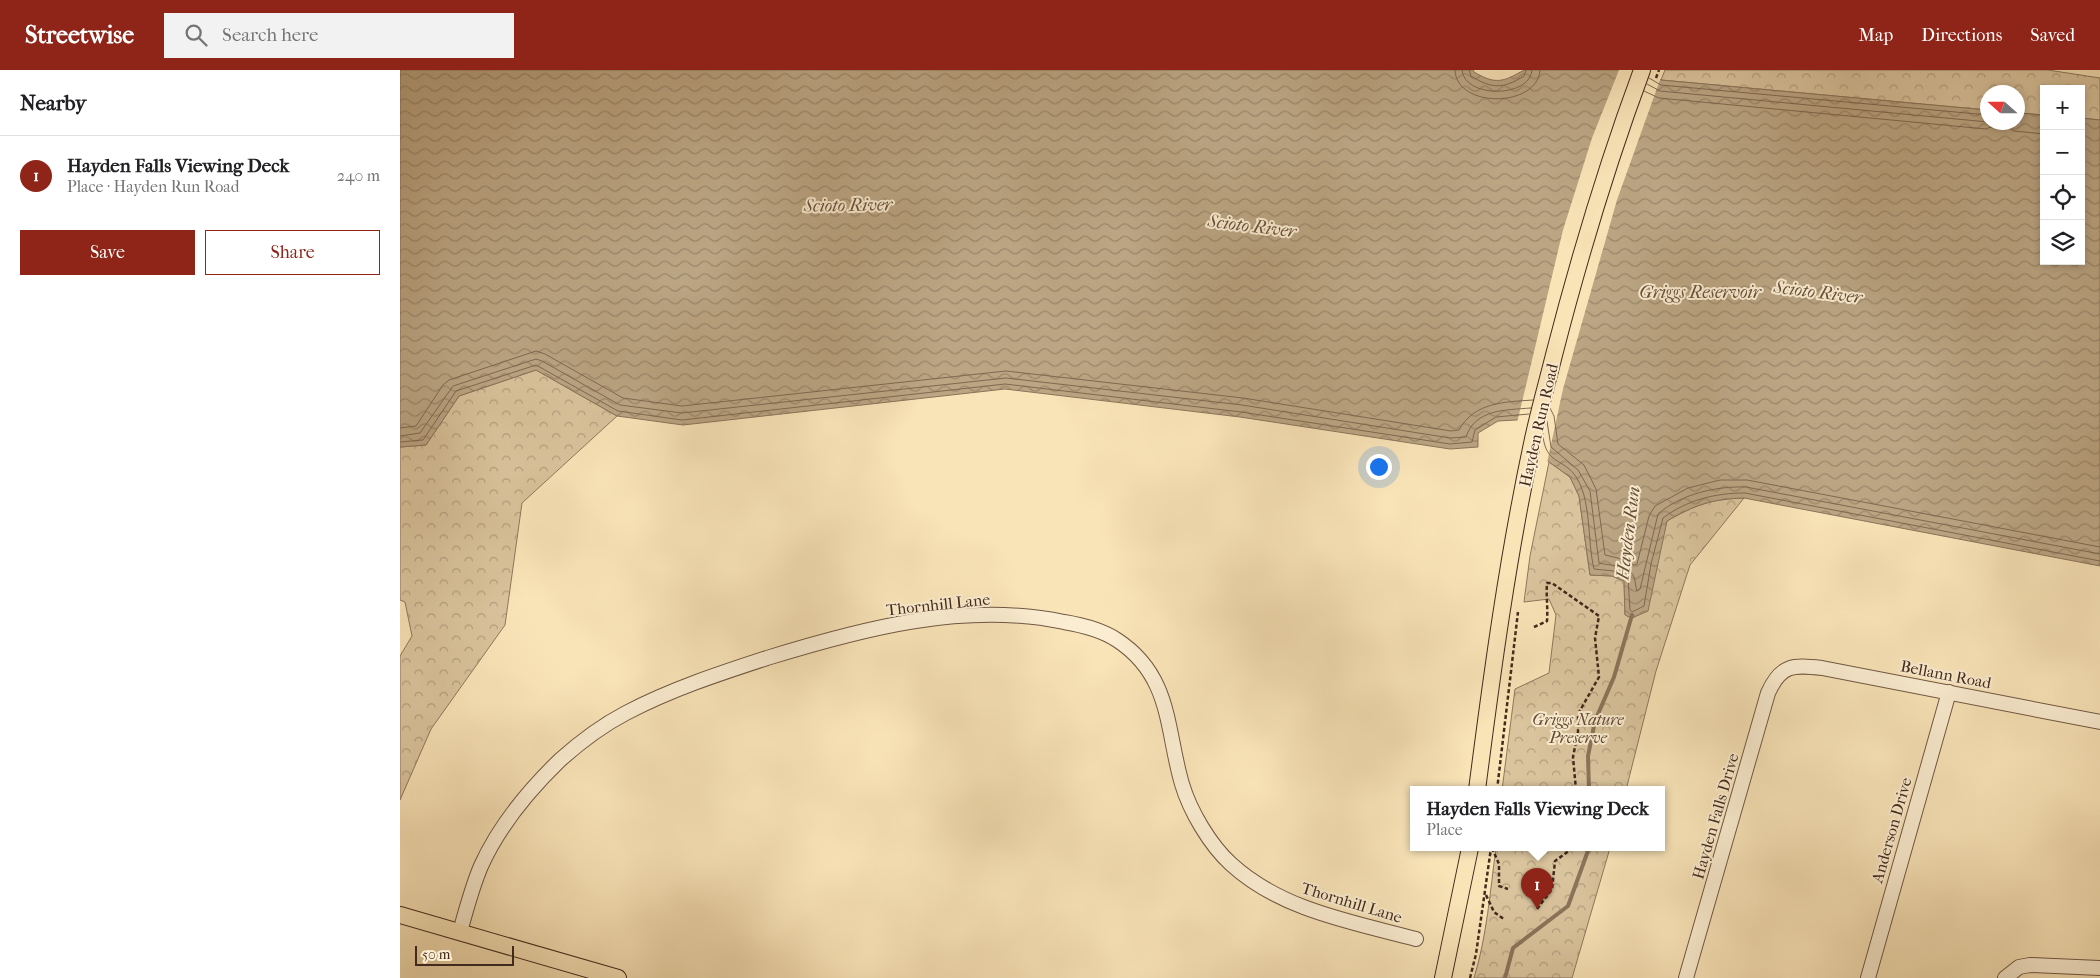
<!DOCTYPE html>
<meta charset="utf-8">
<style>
:root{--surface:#fff;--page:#f2f2f2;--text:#202124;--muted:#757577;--line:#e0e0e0;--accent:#8f2418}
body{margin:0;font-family:"IM FELL French Canon",serif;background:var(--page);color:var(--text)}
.controls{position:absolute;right:15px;top:15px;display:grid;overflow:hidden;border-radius:0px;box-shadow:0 2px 8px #0003}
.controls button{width:45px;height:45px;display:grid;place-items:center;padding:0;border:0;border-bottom:1px solid var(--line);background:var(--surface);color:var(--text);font:25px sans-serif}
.compass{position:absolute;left:1580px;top:15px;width:45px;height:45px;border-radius:50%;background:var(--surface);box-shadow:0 2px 8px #0003;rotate:291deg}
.scale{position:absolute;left:15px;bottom:12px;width:99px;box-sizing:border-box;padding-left:5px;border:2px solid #442a1c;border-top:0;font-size:14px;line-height:18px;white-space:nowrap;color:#442a1c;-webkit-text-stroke:4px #fbedd1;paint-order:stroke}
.you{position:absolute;left:978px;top:396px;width:18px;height:18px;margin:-12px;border:4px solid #fff;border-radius:50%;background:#1a73e8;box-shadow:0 0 0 8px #1a73e833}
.badge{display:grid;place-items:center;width:32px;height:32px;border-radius:50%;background:var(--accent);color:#fff;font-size:16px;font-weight:700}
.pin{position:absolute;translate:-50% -41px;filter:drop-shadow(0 1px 2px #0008)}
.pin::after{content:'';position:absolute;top:26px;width:18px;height:15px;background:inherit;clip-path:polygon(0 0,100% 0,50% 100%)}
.popup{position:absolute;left:1010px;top:716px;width:255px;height:65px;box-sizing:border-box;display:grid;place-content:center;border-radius:0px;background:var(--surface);filter:drop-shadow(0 1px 4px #0005);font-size:16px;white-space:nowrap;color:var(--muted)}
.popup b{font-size:19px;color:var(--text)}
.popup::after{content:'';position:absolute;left:50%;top:100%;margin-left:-10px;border:10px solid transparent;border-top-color:var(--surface)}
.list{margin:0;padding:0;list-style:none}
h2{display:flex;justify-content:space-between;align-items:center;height:65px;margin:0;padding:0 20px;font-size:21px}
h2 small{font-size:16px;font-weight:400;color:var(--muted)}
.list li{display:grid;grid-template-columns:32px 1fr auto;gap:15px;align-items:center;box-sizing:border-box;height:80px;padding:0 20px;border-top:1px solid var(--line)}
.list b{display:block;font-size:19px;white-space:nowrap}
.list p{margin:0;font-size:16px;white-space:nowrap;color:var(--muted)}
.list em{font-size:16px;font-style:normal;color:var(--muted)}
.actions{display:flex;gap:10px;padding:15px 20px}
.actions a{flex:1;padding:11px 0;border:1px solid var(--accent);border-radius:0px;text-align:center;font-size:18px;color:var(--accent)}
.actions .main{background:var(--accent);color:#fff}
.icon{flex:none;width:28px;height:28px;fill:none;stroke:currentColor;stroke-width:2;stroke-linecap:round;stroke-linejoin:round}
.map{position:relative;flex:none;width:1700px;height:908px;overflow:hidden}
header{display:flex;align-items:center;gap:30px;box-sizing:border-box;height:70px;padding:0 25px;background:var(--accent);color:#fff}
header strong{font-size:24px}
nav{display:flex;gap:28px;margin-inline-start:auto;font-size:18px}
.search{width:350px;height:45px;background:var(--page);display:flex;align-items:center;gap:12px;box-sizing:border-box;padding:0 18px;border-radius:0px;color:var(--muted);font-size:19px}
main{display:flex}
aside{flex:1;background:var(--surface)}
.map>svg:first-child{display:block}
</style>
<header>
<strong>Streetwise</strong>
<div class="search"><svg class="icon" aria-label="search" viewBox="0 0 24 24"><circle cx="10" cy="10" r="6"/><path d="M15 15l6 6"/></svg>Search here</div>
<nav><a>Map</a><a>Directions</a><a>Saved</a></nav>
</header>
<main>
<aside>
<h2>Nearby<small></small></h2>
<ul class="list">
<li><span class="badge">1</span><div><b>Hayden Falls Viewing Deck</b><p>Place · Hayden Run Road</p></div><em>240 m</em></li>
</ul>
<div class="actions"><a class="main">Save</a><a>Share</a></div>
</aside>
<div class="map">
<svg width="1700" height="908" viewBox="0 0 1700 908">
<defs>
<pattern id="forest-crowns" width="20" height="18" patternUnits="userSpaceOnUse" patternTransform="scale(1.25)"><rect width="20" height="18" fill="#dac49d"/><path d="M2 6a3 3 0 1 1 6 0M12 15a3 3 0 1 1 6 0" fill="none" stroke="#b29f7f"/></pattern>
<pattern id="water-waves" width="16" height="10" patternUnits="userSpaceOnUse" patternTransform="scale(1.25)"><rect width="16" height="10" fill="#bba583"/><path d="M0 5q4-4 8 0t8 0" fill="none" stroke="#9a876a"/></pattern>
</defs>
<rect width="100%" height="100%" fill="#f9e4b8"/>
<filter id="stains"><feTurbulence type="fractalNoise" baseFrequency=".004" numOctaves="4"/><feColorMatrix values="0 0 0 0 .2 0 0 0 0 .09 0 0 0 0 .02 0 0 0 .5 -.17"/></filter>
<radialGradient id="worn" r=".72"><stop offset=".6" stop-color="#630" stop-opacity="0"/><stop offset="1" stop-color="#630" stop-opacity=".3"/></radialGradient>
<!-- forest -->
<g fill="url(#forest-crowns)" stroke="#8f775c">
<polygon points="1265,0 1648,0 1700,8 1700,50 1681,48 1681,19 1644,19 1644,45 1618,43 1618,22 1588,22 1587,40 1261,10"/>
<polygon points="136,300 217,346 122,433 105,555 31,659 0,730 0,586 12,566 5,532 0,530 0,377 26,375 59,326"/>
<path d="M 1149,392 L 1170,407 L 1179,426 L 1190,505 L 1212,506 L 1224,511 L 1225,544 L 1256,495 L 1267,451 C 1295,435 1311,429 1344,428 L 1290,495 L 1256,601 L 1226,720 L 1102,720 L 1115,619 L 1149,603 L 1156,545 L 1149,529 L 1124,532 L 1130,486 Z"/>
<path d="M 1096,778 L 1210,778 L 1172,908 L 1074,908 C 1087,866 1090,821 1096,778 Z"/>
</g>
<!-- water -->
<path fill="url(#water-waves)" stroke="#8b745a" d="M 0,0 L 1073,0 L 1074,2 C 1096,15 1103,12 1124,0 L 1245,0 L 1261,10 L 1587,40 L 1588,52 L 1618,52 L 1618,43 L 1644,45 L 1644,191 L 1681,191 L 1681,48 L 1700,50 L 1700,496 L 1344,428 C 1311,429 1295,435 1267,451 L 1248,541 L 1232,548 L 1225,545 L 1224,511 L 1212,506 L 1190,505 L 1179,426 L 1170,407 L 1149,392 L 1140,382 L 1135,349 L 1098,351 L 1078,363 L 1078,377 L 1050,379 L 840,347 L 605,319 L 283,355 L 217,346 L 136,300 L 59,326 L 26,375 L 0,377 Z"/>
<!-- pier -->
<polygon fill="#f9e4b8" points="1219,0 1250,0 1261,7 1217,130 1163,319 1147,393 1138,383 1133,352 1117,353 1163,160 1192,68"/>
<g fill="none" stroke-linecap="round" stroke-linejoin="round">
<!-- shore -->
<g stroke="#806850" stroke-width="1">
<path d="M 1055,0 C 1056,39 1138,38 1140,0"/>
<path d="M 1062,0 C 1064,29 1131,28 1132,0"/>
<path d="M 1069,0 L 1071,6 C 1092,19 1103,19 1124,6 L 1126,0"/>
<polyline points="1249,8 1261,15 1588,45"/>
<polyline points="1247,14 1260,21 1588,52"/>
<polyline points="1244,21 1259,28 1586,59 1601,53 1614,61 1644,64"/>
<polyline points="1150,338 1154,346 1158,374 1184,395 1196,419 1205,485 1218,488 1234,495 1237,494 1249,446 1255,436 1288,418 1320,410 1347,410 1700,477"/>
<path d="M 1147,351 L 1151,377 L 1178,400 L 1190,421 L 1199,493 C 1210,496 1226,494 1233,505 C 1236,510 1235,516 1237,521 L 1240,519 L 1258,444 C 1281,424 1316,416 1346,417 L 1700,484"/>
<path d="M 0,358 L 16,356 L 43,315 L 49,310 L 136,281 L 145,284 L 223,328 L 282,336 L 606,301 L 843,328 L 1051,361 L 1059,360 C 1074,332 1105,332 1133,330"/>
<path d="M 0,366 L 20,363 L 53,316 L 136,289 L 142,291 L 220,335 L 282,343 L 606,308 L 842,335 L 1050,368 L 1066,367 C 1075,339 1106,340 1131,338"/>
<path d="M 1143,367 C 1147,394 1161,388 1174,404 C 1192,427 1187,471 1194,499 L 1214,501 L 1228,508 L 1230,540 L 1232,542 L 1244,536 L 1251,494 L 1263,448 C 1287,430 1315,423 1345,423 L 1700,491"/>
<polyline points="0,372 23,370 56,321 136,295 218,341 282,350 605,314 841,342 1050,374 1072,372 1075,360 1096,347 1129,344"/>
</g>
<!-- stream -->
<g stroke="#8b745a" stroke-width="4">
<polyline points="1189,720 1188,686 1195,651 1214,607 1232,545"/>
<polyline points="1105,908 1113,878 1168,836 1189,778"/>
</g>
<defs>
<g id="minor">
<path d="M 60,862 C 66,840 72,817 81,796 C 99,756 129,720 160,690 C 179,673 203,655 226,643 C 272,619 318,604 367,588 C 461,559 565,531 664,552 C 682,555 702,560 717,570 C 772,606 766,660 782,714 C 790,741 810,775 831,794 C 881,840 952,852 1016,869"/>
<path d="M 1286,908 L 1368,623 C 1381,594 1393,595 1422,598 L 1700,652"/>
<polyline points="1468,908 1549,622"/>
<polyline points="1605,908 1619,897 1630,895 1700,898"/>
</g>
<g id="major">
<path d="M 1077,720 C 1092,603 1108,485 1133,369 C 1139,341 1147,313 1154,285 C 1179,188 1207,94 1242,0"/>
<polyline points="0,845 218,908"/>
<polyline points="1043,908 1070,778"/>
</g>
</defs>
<!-- minor casing -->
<use href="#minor" stroke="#715843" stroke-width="16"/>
<!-- major casing -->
<use href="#major" stroke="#442a1c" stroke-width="18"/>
<!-- path -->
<g stroke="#442a1c" stroke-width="2.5" stroke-dasharray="4 2.5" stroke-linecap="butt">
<polyline points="1256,8 1259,0"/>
<path d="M 1134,557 L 1147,551 C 1148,538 1146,526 1147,513 L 1152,513 L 1199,546 L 1195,568 L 1199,607 L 1178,644 L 1178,662 L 1173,687 L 1176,720"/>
<polyline points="1097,720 1118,542"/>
<polyline points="1092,778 1099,794 1099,816 1108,819"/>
<polyline points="1086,825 1094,842 1105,850"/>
<polyline points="1137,839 1152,819 1155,791 1173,778"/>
<polyline points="1070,908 1076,884 1091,778"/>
</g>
<!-- minor -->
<use href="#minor" stroke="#fbedd1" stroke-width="14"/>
<!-- major -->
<use href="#major" stroke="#f9e4b8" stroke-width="16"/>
</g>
<g text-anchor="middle" stroke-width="4" stroke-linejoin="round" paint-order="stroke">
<!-- street labels -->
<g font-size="16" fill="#442a1c" stroke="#fbedd1">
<text transform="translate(1138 355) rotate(-77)" y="6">Hayden Run Road</text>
<text transform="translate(538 534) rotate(-6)" y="6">Thornhill Lane</text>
<text transform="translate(1546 604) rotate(11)" y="6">Bellann Road</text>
<text transform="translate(1315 746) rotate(-74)" y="6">Hayden Falls Drive</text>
<text transform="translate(1491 760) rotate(-74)" y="6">Anderson Drive</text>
<text transform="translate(952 832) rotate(17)" y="6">Thornhill Lane</text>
</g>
<!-- park labels -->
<g font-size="16" font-style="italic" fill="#624936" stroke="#fbedd1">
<text x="1178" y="655">Griggs Nature<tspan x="1178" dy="18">Preserve</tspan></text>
</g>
<!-- water labels -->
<g font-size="18" font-style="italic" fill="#684f3b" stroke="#fbedd1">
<text transform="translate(448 135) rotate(-1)" y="6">Scioto River</text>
<text transform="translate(852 156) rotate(7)" y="6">Scioto River</text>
<text x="1300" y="228">Griggs Reservoir</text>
<text transform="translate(1418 222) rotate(7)" y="6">Scioto River</text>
<text transform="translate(1228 463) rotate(-83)" y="6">Hayden Run</text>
</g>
</g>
<rect width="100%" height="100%" filter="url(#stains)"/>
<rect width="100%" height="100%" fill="url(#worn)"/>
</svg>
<div class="controls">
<button>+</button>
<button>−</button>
<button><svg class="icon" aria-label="locate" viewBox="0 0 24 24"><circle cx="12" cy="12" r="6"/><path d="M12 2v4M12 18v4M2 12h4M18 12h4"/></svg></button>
<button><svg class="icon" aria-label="layers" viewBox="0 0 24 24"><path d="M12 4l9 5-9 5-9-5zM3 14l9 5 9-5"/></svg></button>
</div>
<svg class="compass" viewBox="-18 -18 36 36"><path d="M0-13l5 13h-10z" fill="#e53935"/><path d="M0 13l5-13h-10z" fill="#757577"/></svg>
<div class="scale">50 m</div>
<div class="you"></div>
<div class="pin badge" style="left:1137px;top:839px">1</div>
<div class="popup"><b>Hayden Falls Viewing Deck</b>Place</div>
</div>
</main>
